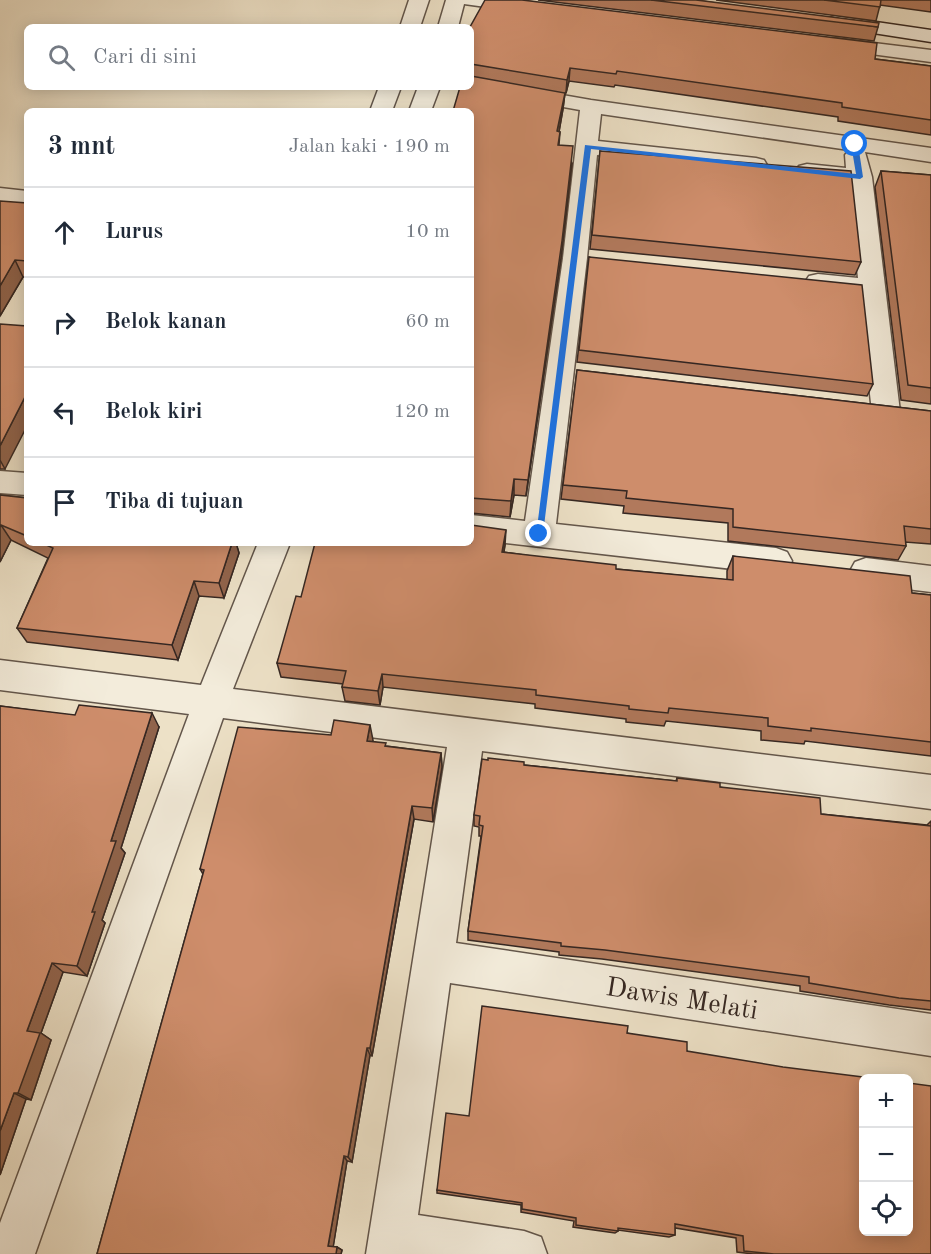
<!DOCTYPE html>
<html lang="id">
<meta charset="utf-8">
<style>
:root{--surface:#fff;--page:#f2f2f3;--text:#1f2937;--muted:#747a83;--line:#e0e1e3}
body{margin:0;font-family:"Old Standard TT",serif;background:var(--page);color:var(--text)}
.controls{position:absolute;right:18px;bottom:18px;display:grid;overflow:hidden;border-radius:9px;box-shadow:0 3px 15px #0003}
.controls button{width:54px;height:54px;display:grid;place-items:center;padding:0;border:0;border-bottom:2px solid var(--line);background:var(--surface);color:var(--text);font:30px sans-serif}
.stop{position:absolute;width:18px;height:18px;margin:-14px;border:4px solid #1a73e8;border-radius:50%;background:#fff}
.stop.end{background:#1a73e8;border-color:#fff;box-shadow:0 2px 6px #0008}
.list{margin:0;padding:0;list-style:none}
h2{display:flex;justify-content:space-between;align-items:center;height:78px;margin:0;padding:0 24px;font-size:26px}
h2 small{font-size:20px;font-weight:400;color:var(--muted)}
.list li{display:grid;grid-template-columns:39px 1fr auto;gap:18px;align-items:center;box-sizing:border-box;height:90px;padding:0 24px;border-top:2px solid var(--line)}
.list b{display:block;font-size:22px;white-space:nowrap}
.list em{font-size:20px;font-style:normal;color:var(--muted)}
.icon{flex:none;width:33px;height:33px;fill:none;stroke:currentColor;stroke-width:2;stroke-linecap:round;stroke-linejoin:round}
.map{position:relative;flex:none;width:931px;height:1254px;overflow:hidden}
.search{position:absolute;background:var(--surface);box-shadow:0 3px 15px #0003;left:24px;top:24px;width:450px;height:66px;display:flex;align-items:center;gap:15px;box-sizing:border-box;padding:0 21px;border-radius:9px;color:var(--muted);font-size:22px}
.panel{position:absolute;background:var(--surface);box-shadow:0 3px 15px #0003;left:24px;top:108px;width:450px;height:438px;border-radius:9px}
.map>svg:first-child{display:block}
</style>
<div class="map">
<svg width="931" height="1254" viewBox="0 0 931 1254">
<rect width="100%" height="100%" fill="#ede1c7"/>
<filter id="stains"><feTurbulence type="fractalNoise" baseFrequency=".00333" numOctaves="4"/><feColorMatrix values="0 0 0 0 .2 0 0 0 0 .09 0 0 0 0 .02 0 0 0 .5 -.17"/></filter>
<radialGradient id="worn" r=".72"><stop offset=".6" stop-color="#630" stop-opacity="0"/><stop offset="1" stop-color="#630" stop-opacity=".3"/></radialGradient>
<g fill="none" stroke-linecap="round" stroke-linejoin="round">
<defs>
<g id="street">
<polygon points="409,0 429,0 420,27 400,27"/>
<polygon points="446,0 519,0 536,3 539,7 536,11 529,13 464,4 458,27 438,27"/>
<polygon points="833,38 931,50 931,62 826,48 823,44 826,40"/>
<polygon points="471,79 591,100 931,148 931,162 865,152 872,177 900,412 896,419 886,422 876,419 872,412 859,295 809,288 805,282 809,276 818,274 858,278 848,183 799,176 795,171 799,166 807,164 846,168 845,155 849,150 601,114 598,141 756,158 764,160 767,165 764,170 756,172 597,155 587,258 556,524 776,548 787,552 792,561 787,570 776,574 471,539 471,515 525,521 563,258 580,110 464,89 462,87 471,87"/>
<polygon points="379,87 401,87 392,111 370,111"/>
<polygon points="418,87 440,87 431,111 409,111"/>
<polygon points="0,188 27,191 27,205 0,202"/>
<polygon points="0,471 27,473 27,495 0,493"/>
<polygon points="258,543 290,543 233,689 931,775 931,809 482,751 456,943 931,1014 931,1056 450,983 418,1215 524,1231 541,1237 547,1254 366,1254 447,747 223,718 35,1254 0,1254 0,1223 189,714 0,690 0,660 201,685"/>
<polygon points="866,558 931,566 931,592 866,584 855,580 850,571 855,562"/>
</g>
<polygon id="secondary" points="835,16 931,30 931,42 828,26 825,22 828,18"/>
</defs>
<!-- street casing -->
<use href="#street" stroke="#63564b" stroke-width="3"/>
<!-- secondary casing -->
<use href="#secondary" stroke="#352722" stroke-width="3"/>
<!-- street -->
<use href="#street" fill="#f3ecdb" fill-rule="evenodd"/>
<!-- secondary -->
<use href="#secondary" fill="#f3ecdb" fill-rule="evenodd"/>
</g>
<!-- wall -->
<g fill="#b1795c" stroke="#352722" stroke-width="1.5">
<polygon points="538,0 696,0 878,27 874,41"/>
<polygon points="716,0 931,0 931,12 880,5 876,21"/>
<polygon points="471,27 875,59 931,66 931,135 838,121 838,117 615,85 614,87 569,81 566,93 565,93 563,109 559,132 560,132 559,145 572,163 561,258 526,496 514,495 510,517 471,513"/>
<polygon points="600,151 861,262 855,275 590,249"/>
<polygon points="881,171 931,175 931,404 901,400 875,187"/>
<polygon points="27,203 27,277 23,277 0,316"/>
<polygon points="589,257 873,384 867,396 577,362"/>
<polygon points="0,324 5,469 0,469"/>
<polygon points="577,370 931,411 931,544 905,542 906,546 898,560 728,541 728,523 623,513 624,506 561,499"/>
<polygon points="0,495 27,498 27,543 236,543 239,553 224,598 199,596 178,660 27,642 17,628 48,558 11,540 0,562"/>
<polygon points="505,545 504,552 616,569 727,580 727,571 733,556 912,593 931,595 931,756 805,741 804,744 761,740 761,731 666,721 664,726 626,722 626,719 535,708 535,704 383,687 380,705 345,701 342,687 343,684 281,677 277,663 301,597"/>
<polygon points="0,706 159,727 121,848 125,853 102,920 105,923 87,976 63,972 41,1033 51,1040 31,1100 26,1099 0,1175"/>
<polygon points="373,740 372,741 386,746 441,753 442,767 433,822 414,819 372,1056 370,1055 352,1162 347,1161 333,1247 337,1247 342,1250 341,1254 97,1254 203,874 200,869"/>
<polygon points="524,765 676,781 677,778 720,787 821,814 927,825 931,821 931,1010 889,1005 800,991 800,986 602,959 559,955 559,952 468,940 468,931 481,836 479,836 479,827 474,826 474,815"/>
<polygon points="627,1033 687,1051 931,1254 753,1254 737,1252 736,1238 675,1228 675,1235 669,1237 618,1230 618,1231 615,1233 573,1227 574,1221 521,1212 521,1205 437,1193 437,1190 469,1116"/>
</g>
<!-- shaded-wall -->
<g fill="#90634b" stroke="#352722" stroke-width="1.5">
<polygon points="570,68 569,81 566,93 567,80"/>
<polygon points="565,93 563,109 556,148 557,131"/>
<polygon points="572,163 561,258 526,496 528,480"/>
<polygon points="15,260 23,277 0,316 0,286"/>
<polygon points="27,393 27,426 5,469 0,460 0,446"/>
<polygon points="514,479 514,495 510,517 511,501"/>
<polygon points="1,525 11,540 0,562 0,527"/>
<polygon points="506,530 505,545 501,567 502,552"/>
<polygon points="232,543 236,543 239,553 224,598 219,583"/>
<polygon points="194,581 199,596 178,660 172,645"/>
<polygon points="382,674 383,687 380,705 378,691"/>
<polygon points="152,713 159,727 121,848 125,853 102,920 105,923 87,976 77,966 111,841"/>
<polygon points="370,725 373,740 370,755 367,741"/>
<polygon points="441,753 442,767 433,822 432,808"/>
<polygon points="412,806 414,819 372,1056 370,1048"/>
<polygon points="52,963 63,972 41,1033 51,1040 31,1100 18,1093 27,1031"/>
<polygon points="367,1048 370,1055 352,1162 348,1157"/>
<polygon points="14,1093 26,1099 0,1175 0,1131"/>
<polygon points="344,1156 347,1161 333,1248 328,1246"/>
<polygon points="337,1247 342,1250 341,1254 336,1254"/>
</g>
<!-- building -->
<g fill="#ce8d6b" stroke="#352722" stroke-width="1.5">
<polygon points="485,0 522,0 877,43 875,59 931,66 931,120 842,107 842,103 617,71 616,74 570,68 567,80 471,64 471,50 473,43 471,43 470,27"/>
<polygon points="651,0 696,0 879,23 878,27"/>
<polygon points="824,0 881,0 880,7"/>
<polygon points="471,76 565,93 557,131 560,132 558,145 573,146 562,241 528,480 514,479 511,501 471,498 471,111 453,111 460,87 471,87"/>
<polygon points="600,151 851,171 861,262 592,235"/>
<polygon points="881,171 931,175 931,388 908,385"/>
<polygon points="0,201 27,203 27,261 15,260 0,286"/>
<polygon points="589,257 862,285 873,384 579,350"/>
<polygon points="0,324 27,326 27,393 0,446"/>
<polygon points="577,370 931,411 931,529 904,526 906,546 733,527 733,509 626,498 627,491 563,485"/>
<polygon points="0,495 27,498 27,536 1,525 0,527"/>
<polygon points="471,525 506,530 502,552 616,565 616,569 733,580 733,556 910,576 912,593 931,595 931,742 811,728 811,731 768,726 768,718 669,708 668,713 629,709 629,706 536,695 536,690 382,674 378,691 342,687 346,671 277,663 296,596 301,597 315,543 471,543"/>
<polygon points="42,543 232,543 219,583 194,581 172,645 17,628 53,548"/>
<polygon points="79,705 152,713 111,841 116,841 92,912 95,912 77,966 52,963 27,1031 40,1033 18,1093 14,1093 0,1131 0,706 75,715"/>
<polygon points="334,720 370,725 367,741 386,743 385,746 441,753 432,808 412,806 370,1048 367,1048 348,1157 344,1156 328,1246 337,1247 336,1254 97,1254 204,870 200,869 238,727 331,735"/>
<polygon points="488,758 524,762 524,765 677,781 677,778 720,783 720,787 820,798 821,814 931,826 931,1001 899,998 809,983 809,977 605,950 561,946 561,943 468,931 483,826 479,825 480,816 474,815 482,759 488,760"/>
<polygon points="482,1006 628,1026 627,1033 687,1042 687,1051 783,1067 871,1078 864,1078 864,1232 909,1232 909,1083 931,1086 931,1254 774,1254 744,1251 743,1236 675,1224 675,1235 618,1228 618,1231 576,1225 576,1218 522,1209 522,1203 437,1190 446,1113 469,1116"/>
</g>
<!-- route -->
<polygon fill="#1a73e8" points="855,142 858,144 863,177 860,179 591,149 543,534 542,536 536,536 585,145 856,174 851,144"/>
<g text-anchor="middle" stroke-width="5" stroke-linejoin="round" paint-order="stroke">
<!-- near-street labels -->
<g font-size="27" fill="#352722" stroke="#f3ecdb">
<text transform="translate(682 998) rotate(9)" y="9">Dawis Melati</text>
</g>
</g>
<rect width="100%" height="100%" filter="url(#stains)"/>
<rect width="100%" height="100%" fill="url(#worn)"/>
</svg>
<div class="controls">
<button>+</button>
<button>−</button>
<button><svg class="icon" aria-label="locate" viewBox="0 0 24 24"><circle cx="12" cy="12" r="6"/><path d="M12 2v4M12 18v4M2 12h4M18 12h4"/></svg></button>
</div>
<div class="stop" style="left:855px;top:144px"></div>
<div class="stop end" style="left:539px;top:534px"></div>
<div class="search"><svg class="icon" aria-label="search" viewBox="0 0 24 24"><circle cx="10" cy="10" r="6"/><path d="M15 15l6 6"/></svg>Cari di sini</div>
<section class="panel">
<h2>3 mnt<small>Jalan kaki · 190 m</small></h2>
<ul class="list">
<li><svg class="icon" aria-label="ahead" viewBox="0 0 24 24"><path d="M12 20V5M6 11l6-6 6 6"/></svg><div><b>Lurus</b></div><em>10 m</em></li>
<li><svg class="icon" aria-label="right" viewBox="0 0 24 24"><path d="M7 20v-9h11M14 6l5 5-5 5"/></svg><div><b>Belok kanan</b></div><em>60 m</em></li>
<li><svg class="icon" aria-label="left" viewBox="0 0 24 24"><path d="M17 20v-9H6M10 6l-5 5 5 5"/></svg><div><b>Belok kiri</b></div><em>120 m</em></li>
<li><svg class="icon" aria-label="arrive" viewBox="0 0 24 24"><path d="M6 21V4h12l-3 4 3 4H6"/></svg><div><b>Tiba di tujuan</b></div></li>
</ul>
</section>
</div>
